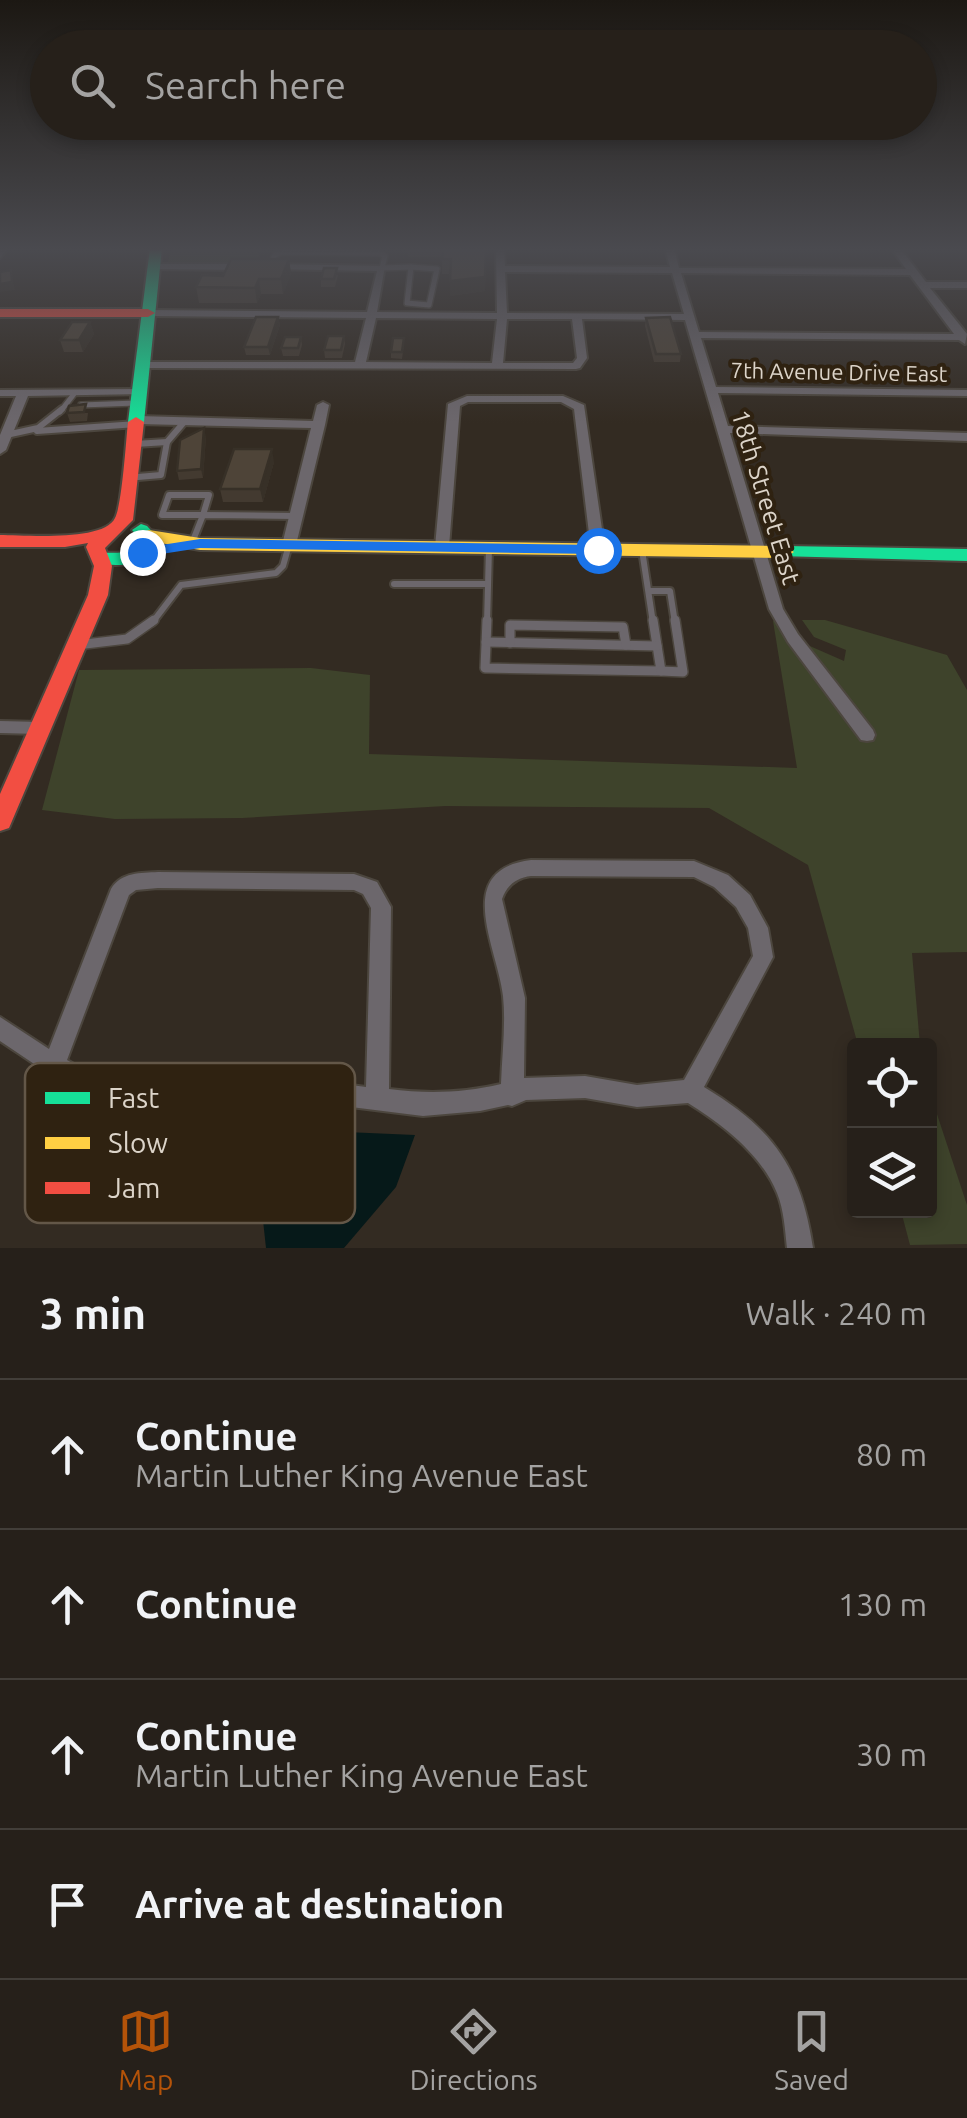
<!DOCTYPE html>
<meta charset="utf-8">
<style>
:root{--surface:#26201a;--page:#2e2823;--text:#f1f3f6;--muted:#a4a3a2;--line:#423e39;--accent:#b45309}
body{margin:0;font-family:Ubuntu,sans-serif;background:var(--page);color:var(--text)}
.controls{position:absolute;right:30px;bottom:30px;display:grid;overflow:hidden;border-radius:10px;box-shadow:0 5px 15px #0003}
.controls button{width:90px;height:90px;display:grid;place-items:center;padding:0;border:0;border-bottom:2px solid var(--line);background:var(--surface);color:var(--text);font:50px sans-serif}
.stop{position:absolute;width:30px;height:30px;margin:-22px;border:8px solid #1a73e8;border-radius:50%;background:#fff}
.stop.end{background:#1a73e8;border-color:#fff;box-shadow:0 2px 10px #0008}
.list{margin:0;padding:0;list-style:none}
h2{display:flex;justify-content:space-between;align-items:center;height:130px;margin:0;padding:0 40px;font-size:42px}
h2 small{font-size:32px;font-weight:400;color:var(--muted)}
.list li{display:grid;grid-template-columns:65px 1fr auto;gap:30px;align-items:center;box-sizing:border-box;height:150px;padding:0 40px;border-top:2px solid var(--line)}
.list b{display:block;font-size:38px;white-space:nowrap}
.list p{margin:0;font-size:32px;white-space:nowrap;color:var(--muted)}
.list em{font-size:32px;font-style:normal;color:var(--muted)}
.icon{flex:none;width:55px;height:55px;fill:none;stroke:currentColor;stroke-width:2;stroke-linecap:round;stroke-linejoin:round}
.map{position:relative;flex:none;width:967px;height:1248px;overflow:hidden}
.search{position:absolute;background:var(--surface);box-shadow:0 5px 15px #0003;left:30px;right:30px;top:30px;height:110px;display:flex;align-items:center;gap:25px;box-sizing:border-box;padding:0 35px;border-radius:55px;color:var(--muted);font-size:38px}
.sheet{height:730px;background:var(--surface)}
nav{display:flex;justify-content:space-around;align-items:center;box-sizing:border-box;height:140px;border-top:2px solid var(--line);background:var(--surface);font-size:28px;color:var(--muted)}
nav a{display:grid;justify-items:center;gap:5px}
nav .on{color:var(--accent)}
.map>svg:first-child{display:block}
</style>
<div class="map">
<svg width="967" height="1248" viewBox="0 0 967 1248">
<rect width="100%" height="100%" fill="#332b22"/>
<!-- green -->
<g fill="#3e432b">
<polygon points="171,248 262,248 256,262 168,262"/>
<polygon points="788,620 803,643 844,661 846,650 814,637 802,620 825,620 947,655 967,690 967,952 912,953 920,1045 858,1045 808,865 709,808 445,806 242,818 115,819 42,810 79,670 311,668 370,675 369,754 797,768 773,621"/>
<polygon points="930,1093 967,1205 967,1244 910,1245 901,1211 930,1210"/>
</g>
<!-- water -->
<polygon fill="#061919" points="253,1128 415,1135 396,1187 344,1248 266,1248"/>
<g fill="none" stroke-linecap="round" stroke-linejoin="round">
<defs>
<g id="lane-far2">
<polyline points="269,267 275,255 282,252 380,253 385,256 382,268 411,267"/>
<polygon points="411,267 437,269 429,305 407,303"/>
<polyline points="81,405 136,403"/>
<polyline points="60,412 74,394"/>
</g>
<g id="lane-far1">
<polyline points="37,431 137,424"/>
<polyline points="6,435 38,428 62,409"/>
<polyline points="135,444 167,442"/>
<polyline points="138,477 161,475 167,442 185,421"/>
<polygon points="169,495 209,495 203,515 162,515"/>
<polyline points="192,543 203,515 296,516"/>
<polyline points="642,550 653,623"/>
<polyline points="394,584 488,584"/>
<polyline points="649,591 670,591 675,623"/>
<polyline points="152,623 181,585 276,573 283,566 289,545"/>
<polyline points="487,623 489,548"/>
</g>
<g id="lane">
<polyline points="487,620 485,668 661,671 653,620"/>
<polyline points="486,642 657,646"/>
<polyline points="510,643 510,625 623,627 626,645"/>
<polyline points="77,645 127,639 154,620"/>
<polyline points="661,671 683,672 675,620"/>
</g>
<g id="street">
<polygon points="0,248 8,248 0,258"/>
<path d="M 496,248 L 504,248 L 505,266 L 670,267 L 665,248 L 674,248 L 679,268 L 906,269 L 891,248 L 900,248 L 926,282 L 967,282 L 967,288 L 930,288 L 967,334 L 965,344 L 959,340 L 701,338 L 716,387 L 967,390 L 967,396 L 718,393 L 728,426 L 967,433 L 967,441 L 730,433 L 783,609 L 798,634 L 873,730 L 875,735 L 873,740 L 867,741 L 861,740 L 788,642 L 769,609 L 685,320 L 582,319 L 587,358 L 580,368 L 576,369 L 143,368 L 138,365 L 143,362 L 355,362 L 366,318 L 148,316 L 143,313 L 148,310 L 367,312 L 377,271 L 269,269 L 269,265 L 272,264 L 385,266 L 377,312 L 497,313 ZM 505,272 L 672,273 L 684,314 L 507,313 ZM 681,273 L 910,275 L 954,334 L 699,332 ZM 376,318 L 497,319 L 492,363 L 366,362 ZM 507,319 L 572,319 L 577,358 L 573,363 L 503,363 Z"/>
<polygon points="153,264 244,264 249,267 244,270 150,269 148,267"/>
<polygon points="141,389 147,392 145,394 28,396 6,450 0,454 0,435 16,396 0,396 0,390"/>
<polygon points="467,396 563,396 584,405 605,550 603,553 593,553 591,550 574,409 561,402 468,402 460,406 449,547 447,550 437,550 435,547 448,404"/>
<polygon points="323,402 329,405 325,425 296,545 289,549 282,545 311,428 138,424 132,420 138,416 313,421 317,405"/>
<polygon points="0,721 40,722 46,724 48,728 46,732 40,734 0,733"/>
<path d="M 531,860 L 694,861 L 728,875 L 750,895 L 768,928 L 773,957 L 704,1087 C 774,1129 801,1168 813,1248 L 787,1248 C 785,1230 784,1210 777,1193 C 761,1154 722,1124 688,1103 L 637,1107 L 585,1098 L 526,1100 L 512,1106 L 508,1105 L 480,1111 L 423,1116 L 343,1106 L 168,1129 C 104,1114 54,1077 0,1041 L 0,1017 L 49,1049 L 111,889 C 121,872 141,873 158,872 L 354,874 L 377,882 L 391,907 L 389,1089 C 427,1094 463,1093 501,1084 C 502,1055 506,1024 503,996 C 497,946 452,870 531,860 ZM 531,876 L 694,877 L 714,887 L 736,907 L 748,928 L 753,956 L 684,1080 L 637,1085 L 585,1076 L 524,1078 L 525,998 L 502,899 C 507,885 516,878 531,876 ZM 158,888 L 354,890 L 363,894 L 371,908 L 366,1087 L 343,1084 L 168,1105 L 126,1094 L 67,1060 L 129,895 L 136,890 Z"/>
</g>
<g id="fast">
<polygon points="150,248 162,248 144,422 136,427 128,422"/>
<path d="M 141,524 L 147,526 L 159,539 C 145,565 122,569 94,562 L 92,558 L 94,554 C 114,550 127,559 140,540 L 132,530 Z"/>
<polygon points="785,546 967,549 967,561 778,556 776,552 778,548"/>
</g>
<polygon id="slow" points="149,530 200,538 785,546 794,552 785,558 200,550 143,540 140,536 143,532"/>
<g id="jam">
<polygon points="0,309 148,309 155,313 148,317 0,317"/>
<path d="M 136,417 L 144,422 L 133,520 L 105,548 L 112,566 L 108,595 L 12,821 L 9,828 L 0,831 L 0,794 L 88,595 L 94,566 L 86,547 L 88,543 L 65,547 L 0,547 L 0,535 C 24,535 104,542 115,518 C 122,505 126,440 128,422 Z"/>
</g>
</defs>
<!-- lane-far2 casing -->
<use href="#lane-far2" stroke="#4c463e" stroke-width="8"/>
<!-- lane-far1 casing -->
<use href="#lane-far1" stroke="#4c463e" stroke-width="10"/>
<!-- lane casing -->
<use href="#lane" stroke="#4c463e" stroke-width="12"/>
<!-- street casing -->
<use href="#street" stroke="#4c463e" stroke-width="4"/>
<!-- fast casing -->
<use href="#fast" stroke="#4c463e" stroke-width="4"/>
<!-- slow casing -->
<use href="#slow" stroke="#4c463e" stroke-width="4"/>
<!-- jam casing -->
<use href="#jam" stroke="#4c463e" stroke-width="4"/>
<!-- lane-far2 -->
<use href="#lane-far2" stroke="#6c676c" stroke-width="5"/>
<!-- lane-far1 -->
<use href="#lane-far1" stroke="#6c676c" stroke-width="6"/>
<!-- lane -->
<use href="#lane" stroke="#6c676c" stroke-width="9"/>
<!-- street -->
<use href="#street" fill="#6c676c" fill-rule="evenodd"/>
<!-- fast -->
<use href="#fast" fill="#16e098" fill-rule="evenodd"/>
<!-- slow -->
<use href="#slow" fill="#ffcf43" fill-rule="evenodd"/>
<!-- jam -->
<use href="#jam" fill="#f24e42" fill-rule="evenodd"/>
</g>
<!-- wall -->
<g fill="#433a30">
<polygon points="408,248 486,248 485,291 450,296 450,274 442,274 442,257 408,257"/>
<polygon points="289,259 291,274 283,294 261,294 257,303 199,303 196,287 223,276"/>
<polygon points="338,275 335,287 321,287 321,279"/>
<polygon points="278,317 280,325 270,355 246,355 244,347"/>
<polygon points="646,318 681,354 680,362 654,362 645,326"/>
<polygon points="90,322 94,334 83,352 64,352 60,340"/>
<polygon points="344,336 345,344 342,358 325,358 324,350"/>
<polygon points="301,337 302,345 299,356 283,356 281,348"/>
<polygon points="404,345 402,359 391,358 391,352"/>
<polygon points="67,413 88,413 87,421 70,422"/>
<polygon points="206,437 203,478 179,480 177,471"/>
<polygon points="274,462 263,502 223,502 220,489"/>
</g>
<!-- shaded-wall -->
<g fill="#373027">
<polygon points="486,248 485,291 450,296 450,281"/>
<polygon points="289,259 291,274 283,294 281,279"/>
<polygon points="11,270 15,290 0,292 0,284"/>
<polygon points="259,279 261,294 257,303 255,288"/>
<polygon points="278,317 280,325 270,355 268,347"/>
<polygon points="90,322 94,334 83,352 79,340"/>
<polygon points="204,428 206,437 203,478 201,469"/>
<polygon points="272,449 274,462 263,502 260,489"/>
</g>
<!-- building -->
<g fill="#4e4438" stroke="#373027" stroke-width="2.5">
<polygon points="443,248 486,248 485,277 450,281 451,259 442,259"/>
<polygon points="231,259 289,259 281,279 259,279 255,288 196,287 202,275 223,276"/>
<polygon points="324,268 337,268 334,279 321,279"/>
<polygon points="11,270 12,282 0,284 0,272"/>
<polygon points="256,317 278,317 268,347 244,347"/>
<polygon points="670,317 681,354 656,354 646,318"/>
<polygon points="72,322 90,322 79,340 60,340"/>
<polygon points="328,336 344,336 341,350 324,350"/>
<polygon points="285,337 301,337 298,348 281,348"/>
<polygon points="393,338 404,338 402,352 391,352"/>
<polygon points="86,404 84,412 67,413 69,406"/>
<polygon points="204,428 201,469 177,471 180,440"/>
<polygon points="234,449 272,449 260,489 220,489"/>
</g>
<!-- sky -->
<linearGradient id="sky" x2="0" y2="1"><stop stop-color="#1c1813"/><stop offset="0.59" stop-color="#4a4a4f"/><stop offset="1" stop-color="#4a4a4f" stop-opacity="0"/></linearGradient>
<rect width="967" height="423" fill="url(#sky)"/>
<!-- route -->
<polygon fill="#1a73e8" points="200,539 598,545 606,550 598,554 200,548 142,557 135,552 142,548"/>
<g text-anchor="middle" stroke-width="8" stroke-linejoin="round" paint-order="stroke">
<!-- far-street labels -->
<g font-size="22" fill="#dcd4c9" stroke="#2f2211">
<text transform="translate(839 372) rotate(1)" y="8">7th Avenue Drive East</text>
</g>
<!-- street labels -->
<g font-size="25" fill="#dcd4c9" stroke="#2f2211">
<text transform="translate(766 497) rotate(73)" y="9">18th Street East</text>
</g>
</g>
<!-- legend -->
<rect x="25" y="1063" width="330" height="160" rx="15" fill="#2f2211" stroke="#635748" stroke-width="2.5"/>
<rect x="45" y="1092" width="45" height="12" fill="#16e098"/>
<rect x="45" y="1137" width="45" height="12" fill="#ffcf43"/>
<rect x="45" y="1182" width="45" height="12" fill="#f24e42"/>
<g font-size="28" fill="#dcd4c9">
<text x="108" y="1108">Fast</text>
<text x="108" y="1153">Slow</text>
<text x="108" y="1198">Jam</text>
</g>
</svg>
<div class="controls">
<button><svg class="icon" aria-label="locate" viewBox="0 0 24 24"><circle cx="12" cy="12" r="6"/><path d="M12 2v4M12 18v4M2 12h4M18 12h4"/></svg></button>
<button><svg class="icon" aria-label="layers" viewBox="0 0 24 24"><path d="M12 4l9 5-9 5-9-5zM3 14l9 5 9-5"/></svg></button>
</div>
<div class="stop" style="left:598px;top:550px"></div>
<div class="stop end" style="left:142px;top:552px"></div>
<div class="search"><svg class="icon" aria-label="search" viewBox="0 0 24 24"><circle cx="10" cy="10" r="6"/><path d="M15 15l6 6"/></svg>Search here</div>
</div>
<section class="sheet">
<h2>3 min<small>Walk · 240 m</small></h2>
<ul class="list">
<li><svg class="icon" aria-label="ahead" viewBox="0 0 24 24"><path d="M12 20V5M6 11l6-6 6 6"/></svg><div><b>Continue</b><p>Martin Luther King Avenue East</p></div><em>80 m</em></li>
<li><svg class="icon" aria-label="ahead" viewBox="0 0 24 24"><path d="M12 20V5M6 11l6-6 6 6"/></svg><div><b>Continue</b></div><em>130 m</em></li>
<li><svg class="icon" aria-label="ahead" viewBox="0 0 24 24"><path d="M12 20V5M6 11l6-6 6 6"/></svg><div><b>Continue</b><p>Martin Luther King Avenue East</p></div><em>30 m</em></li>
<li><svg class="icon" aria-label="arrive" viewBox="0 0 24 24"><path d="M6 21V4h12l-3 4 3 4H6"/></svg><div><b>Arrive at destination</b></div></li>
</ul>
</section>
<nav>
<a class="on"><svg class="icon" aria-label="map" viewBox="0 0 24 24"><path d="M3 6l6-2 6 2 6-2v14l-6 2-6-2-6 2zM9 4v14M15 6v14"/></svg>Map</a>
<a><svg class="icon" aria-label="directions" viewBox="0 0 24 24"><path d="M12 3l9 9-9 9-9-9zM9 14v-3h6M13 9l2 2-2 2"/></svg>Directions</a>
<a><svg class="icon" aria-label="saved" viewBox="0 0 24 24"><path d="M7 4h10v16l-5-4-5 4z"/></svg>Saved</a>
</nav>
